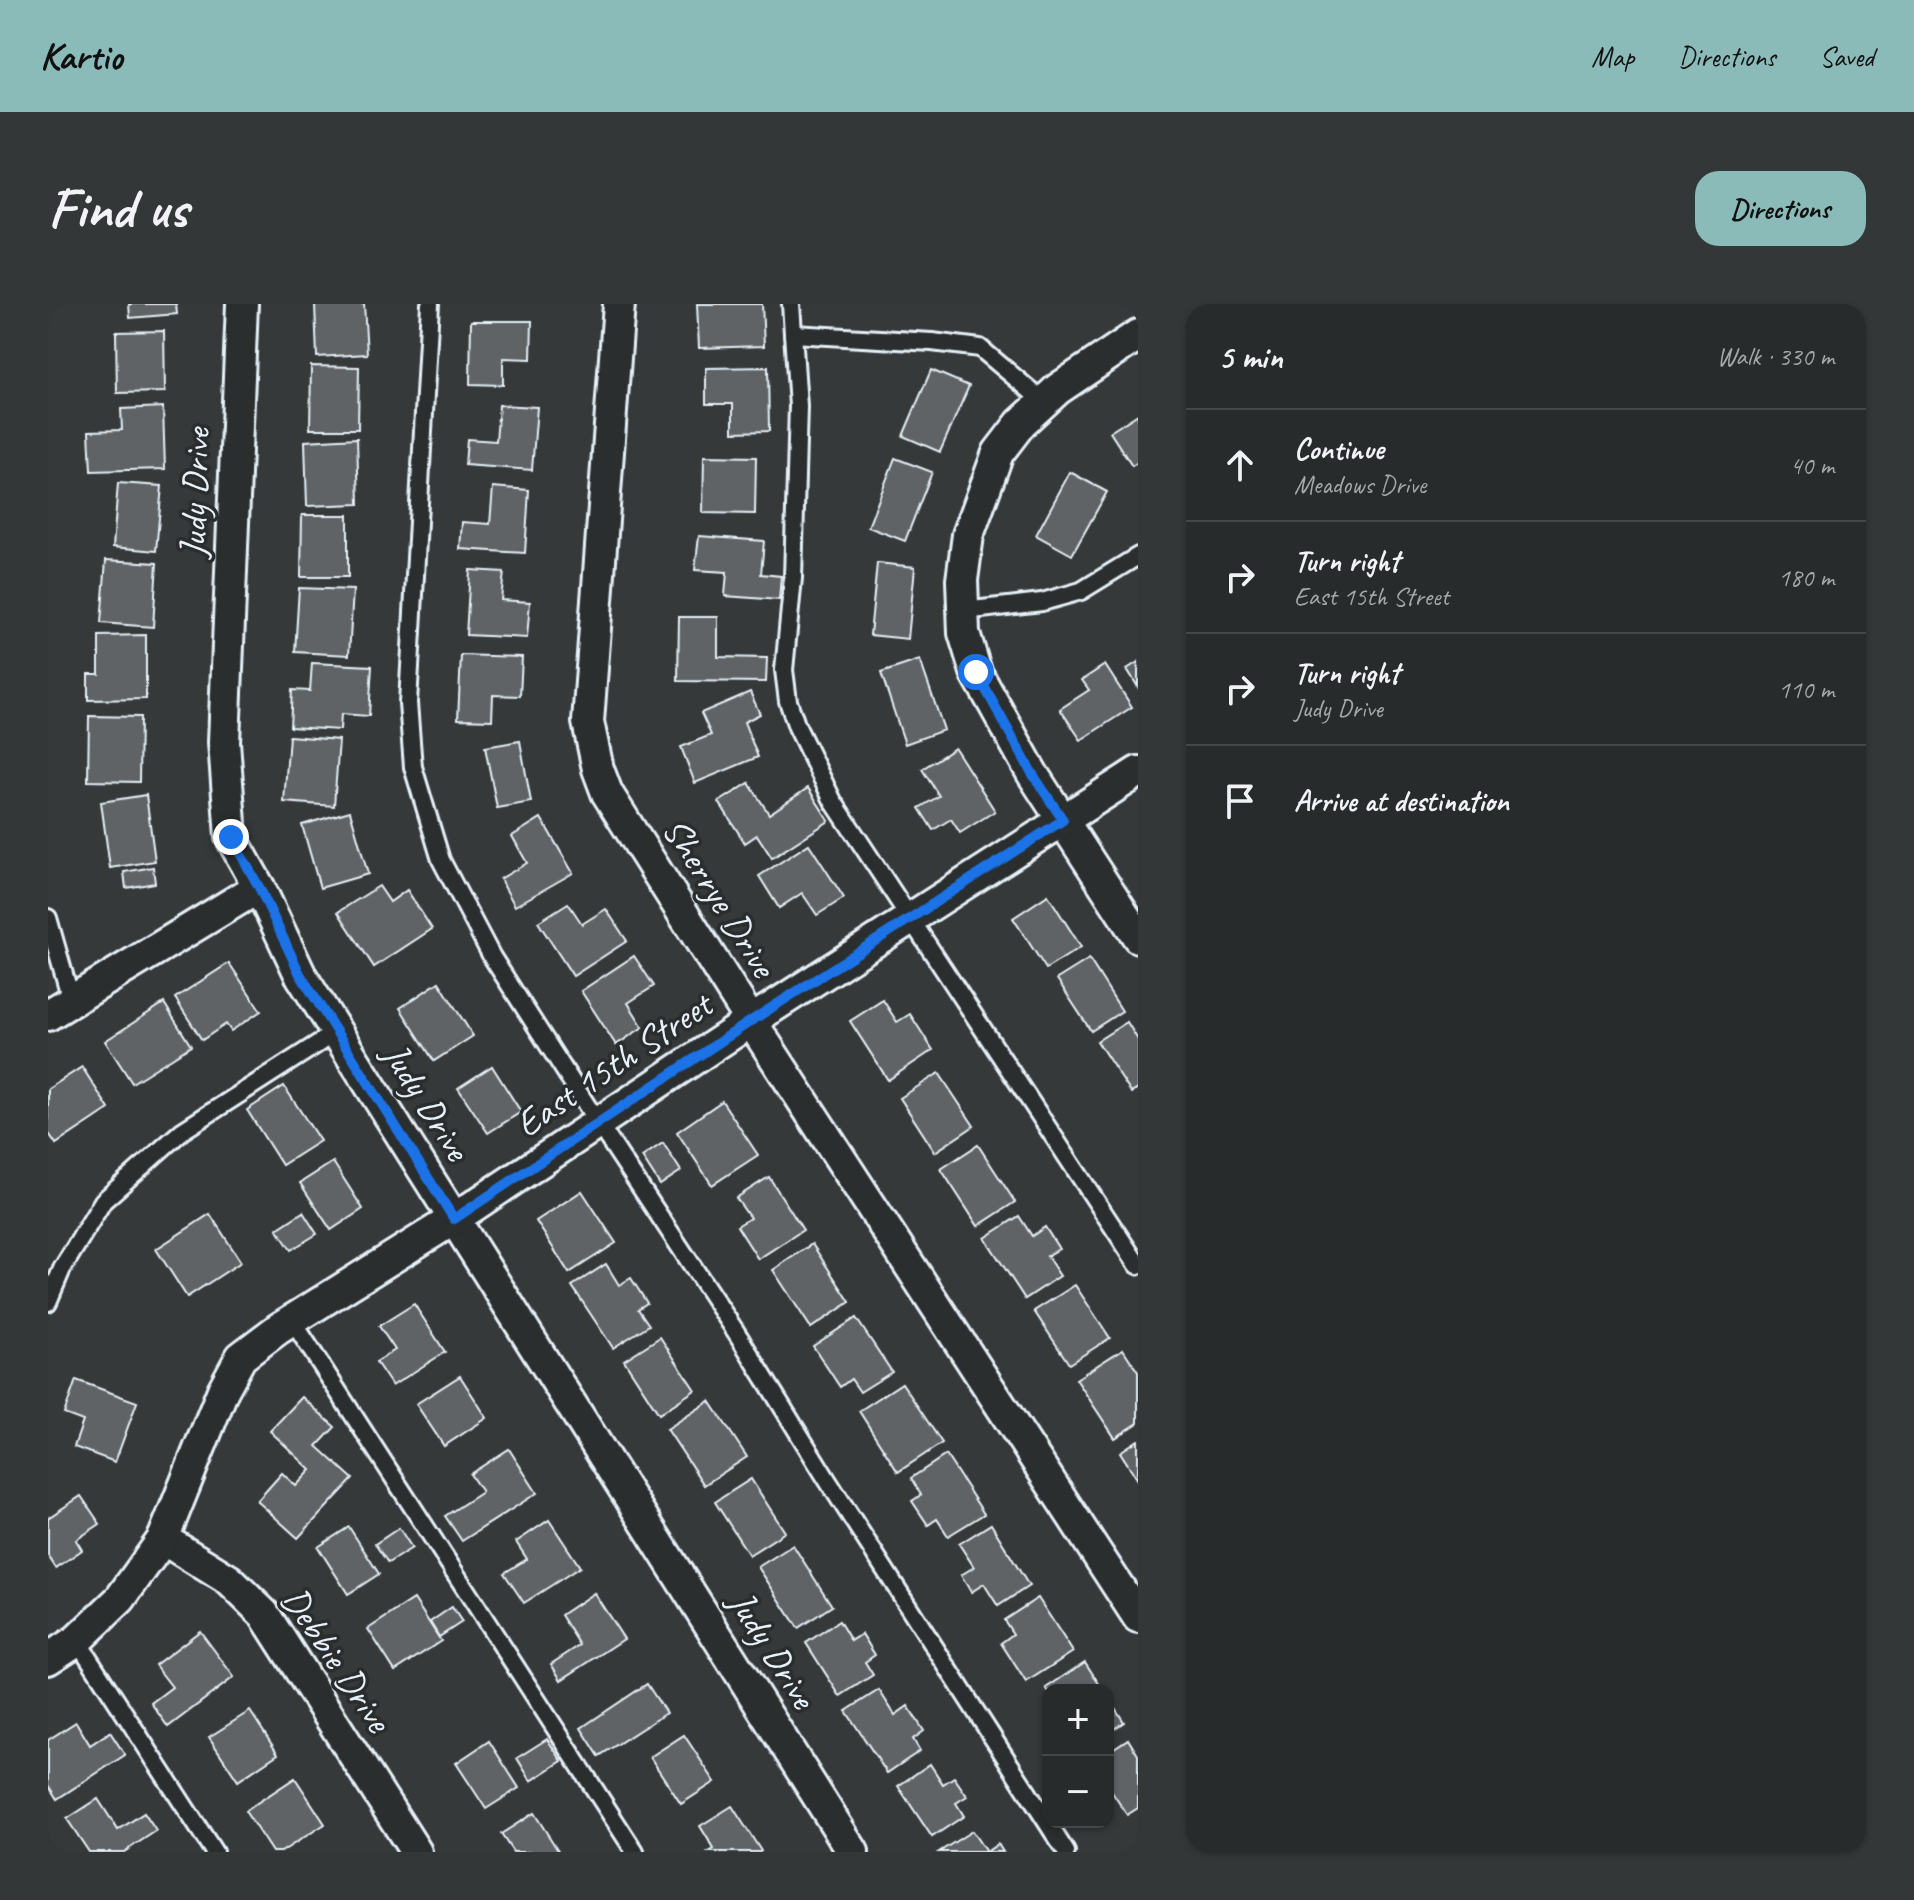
<!DOCTYPE html>
<meta charset="utf-8">
<style>
:root{--surface:#282b2c;--page:#343738;--text:#f1f3f6;--muted:#a5a7a9;--line:#444748;--accent:#8bbbb9}
body{margin:0;font-family:Caveat,sans-serif;background:var(--page);color:var(--text)}
.controls{position:absolute;right:24px;bottom:24px;display:grid;overflow:hidden;border-radius:16px;box-shadow:0 2px 6px #0004}
.controls button{width:72px;height:72px;display:grid;place-items:center;padding:0;border:0;border-bottom:2px solid var(--line);background:var(--surface);color:var(--text);font:40px sans-serif}
.stop{position:absolute;width:24px;height:24px;margin:-18px;border:6px solid #1a73e8;border-radius:50%;background:#fff}
.stop.end{background:#1a73e8;border-color:#fff;box-shadow:0 2px 8px #0008}
.list{margin:0;padding:0;list-style:none}
h2{display:flex;justify-content:space-between;align-items:center;height:104px;margin:0;padding:0 32px;font-size:34px}
h2 small{font-size:26px;font-weight:400;color:var(--muted)}
.list li{display:grid;grid-template-columns:52px 1fr auto;gap:24px;align-items:center;box-sizing:border-box;height:112px;padding:0 32px;border-top:2px solid var(--line)}
.list b{display:block;font-size:30px;white-space:nowrap}
.list p{margin:0;font-size:26px;white-space:nowrap;color:var(--muted)}
.list em{font-size:26px;font-style:normal;color:var(--muted)}
.icon{flex:none;width:44px;height:44px;fill:none;stroke:currentColor;stroke-width:2;stroke-linecap:round;stroke-linejoin:round}
.map{position:relative;flex:none;width:1090px;height:1548px;overflow:hidden;border-radius:24px}
header{display:flex;align-items:center;gap:48px;box-sizing:border-box;height:112px;padding:0 40px;background:var(--accent);color:#111}
header strong{font-size:38px}
nav{display:flex;gap:44px;margin-inline-start:auto;font-size:28px}
.intro{display:flex;align-items:center;justify-content:space-between;box-sizing:border-box;height:192px;padding:0 48px}
h1{margin:0;font-size:56px}
.button{padding:20px 36px;border-radius:24px;background:var(--accent);color:#111;font-size:28px;font-weight:700}
main{display:flex;gap:48px;padding:0 48px}
aside{flex:1;background:var(--surface);border-radius:24px;box-shadow:0 2px 6px #0004}
.map>svg:first-child{display:block}
</style>
<header>
<strong>Kartio</strong>
<nav><a>Map</a><a>Directions</a><a>Saved</a></nav>
</header>
<div class="intro"><h1>Find us</h1><a class="button">Directions</a></div>
<main>
<div class="map">
<svg width="1090" height="1548" viewBox="0 0 1090 1548">
<rect width="100%" height="100%" fill="#35393a"/>
<filter id="ink" filterUnits="userSpaceOnUse"><feTurbulence type="fractalNoise" baseFrequency=".0125" numOctaves="2"/><feDisplacementMap in="SourceGraphic" scale="16" xChannelSelector="R" yChannelSelector="G"/><feConvolveMatrix kernelMatrix="1 2 1 2 8 2 1 2 1" color-interpolation-filters="sRGB"/></filter>
<g filter="url(#ink)">
<!-- building -->
<g fill="#5f6365" stroke="#e8f1f8" stroke-width="2">
<polygon points="81,0 128,0 129,10 82,14"/>
<polygon points="267,0 316,0 319,50 269,53"/>
<polygon points="649,0 714,0 716,42 651,44"/>
<polygon points="423,17 484,17 483,55 455,54 455,81 422,80"/>
<polygon points="116,27 117,88 69,89 68,28"/>
<polygon points="263,62 311,63 310,125 262,125"/>
<polygon points="720,63 721,127 685,128 685,100 658,100 658,64"/>
<polygon points="883,66 921,82 892,148 855,132"/>
<polygon points="451,101 489,103 484,166 417,161 419,135 448,137"/>
<polygon points="115,103 117,165 43,167 41,127 74,126 73,105"/>
<polygon points="1090,110 1090,158 1084,162 1062,128"/>
<polygon points="309,134 311,200 259,202 257,137"/>
<polygon points="656,152 708,153 707,210 655,209"/>
<polygon points="847,154 884,168 857,237 820,223"/>
<polygon points="1022,168 1059,188 1024,251 988,231"/>
<polygon points="70,179 114,182 108,247 65,243"/>
<polygon points="445,183 481,186 477,249 412,245 414,218 442,220"/>
<polygon points="254,211 300,211 300,273 253,273"/>
<polygon points="651,232 716,237 713,270 733,272 731,296 677,292 679,268 647,266"/>
<polygon points="58,256 109,259 105,323 53,319"/>
<polygon points="829,259 867,263 860,335 822,331"/>
<polygon points="422,266 456,268 453,296 482,298 479,334 418,331"/>
<polygon points="251,284 305,286 301,351 247,348"/>
<polygon points="631,313 670,313 670,353 719,354 718,378 630,377"/>
<polygon points="98,331 98,395 40,396 40,370 51,370 51,332"/>
<polygon points="413,351 474,353 472,392 445,391 444,416 410,415"/>
<polygon points="872,356 896,426 857,440 833,369"/>
<polygon points="1090,358 1090,383 1079,365"/>
<polygon points="264,359 324,362 321,412 293,410 292,426 242,423 244,386 262,387"/>
<polygon points="1057,361 1084,403 1033,436 1012,405 1041,386 1034,376"/>
<polygon points="702,388 712,410 696,418 710,453 647,479 633,443 663,431 653,409"/>
<polygon points="41,412 92,413 91,478 40,477"/>
<polygon points="241,432 291,436 286,502 236,498"/>
<polygon points="472,437 483,498 449,504 437,443"/>
<polygon points="907,444 947,507 912,529 903,515 885,526 871,504 891,492 874,465"/>
<polygon points="701,479 721,510 760,484 781,517 724,554 709,531 697,539 671,498"/>
<polygon points="98,491 107,557 62,564 53,498"/>
<polygon points="302,507 320,570 272,584 254,521"/>
<polygon points="493,514 525,569 467,602 452,575 479,559 464,532"/>
<polygon points="761,540 796,594 769,611 754,589 731,604 711,572"/>
<polygon points="105,563 107,579 78,584 76,568"/>
<polygon points="331,582 342,598 359,586 384,625 326,663 290,608"/>
<polygon points="1000,591 1033,643 998,665 965,614"/>
<polygon points="520,599 534,620 558,605 579,637 525,672 490,618"/>
<polygon points="586,652 606,682 580,699 595,723 568,741 533,687"/>
<polygon points="1041,655 1074,707 1043,727 1009,675"/>
<polygon points="181,659 213,707 183,727 178,720 154,736 127,694"/>
<polygon points="391,678 425,732 386,757 352,704"/>
<polygon points="835,696 849,718 862,710 885,746 840,776 802,717"/>
<polygon points="116,699 143,742 84,779 57,737"/>
<polygon points="1079,718 1090,736 1090,785 1083,789 1049,737"/>
<polygon points="444,762 473,808 440,829 410,784"/>
<polygon points="34,763 61,805 8,840 0,828 0,785"/>
<polygon points="891,769 926,822 887,848 852,794"/>
<polygon points="236,782 272,837 234,861 199,806"/>
<polygon points="674,797 710,851 664,881 629,828"/>
<polygon points="615,839 633,867 612,881 594,853"/>
<polygon points="930,841 967,898 930,922 893,865"/>
<polygon points="285,858 315,905 283,926 252,879"/>
<polygon points="721,873 755,926 710,955 689,922 702,914 688,894"/>
<polygon points="534,887 568,939 521,969 488,917"/>
<polygon points="255,908 269,930 243,946 229,925"/>
<polygon points="162,910 193,958 139,993 108,945"/>
<polygon points="971,912 984,932 997,923 1011,945 999,952 1012,972 977,995 937,934"/>
<polygon points="764,940 802,998 763,1024 725,966"/>
<polygon points="558,960 571,981 583,974 599,999 590,1005 601,1021 565,1044 524,982"/>
<polygon points="1027,981 1062,1034 1021,1060 986,1007"/>
<polygon points="366,1000 397,1048 344,1082 328,1058 347,1046 331,1022"/>
<polygon points="808,1014 844,1068 812,1088 803,1075 792,1083 765,1042"/>
<polygon points="612,1033 647,1086 611,1110 576,1056"/>
<polygon points="1075,1045 1090,1068 1090,1119 1067,1134 1028,1075"/>
<polygon points="412,1072 439,1114 396,1142 368,1100"/>
<polygon points="28,1076 89,1098 67,1158 26,1143 35,1117 16,1110"/>
<polygon points="854,1079 894,1139 850,1168 811,1107"/>
<polygon points="254,1093 287,1123 269,1142 305,1175 250,1234 209,1197 234,1169 248,1182 263,1166 222,1127"/>
<polygon points="662,1097 699,1153 656,1181 619,1125"/>
<polygon points="1090,1136 1090,1176 1072,1148"/>
<polygon points="461,1145 489,1189 414,1237 397,1212 434,1188 422,1170"/>
<polygon points="898,1151 936,1210 900,1232 889,1215 880,1221 864,1197 873,1191 863,1174"/>
<polygon points="703,1175 737,1228 701,1251 667,1198"/>
<polygon points="33,1192 52,1220 28,1236 34,1246 8,1264 0,1252 0,1214"/>
<polygon points="501,1216 532,1263 476,1299 456,1269 479,1255 468,1238"/>
<polygon points="943,1220 981,1282 950,1302 936,1280 923,1288 913,1271 926,1263 911,1240"/>
<polygon points="301,1223 331,1270 300,1290 270,1243"/>
<polygon points="351,1224 364,1244 340,1259 327,1240"/>
<polygon points="745,1241 784,1302 750,1324 710,1263"/>
<polygon points="546,1289 576,1335 513,1376 503,1360 532,1341 513,1311"/>
<polygon points="990,1294 1025,1348 978,1378 953,1339 965,1330 956,1316"/>
<polygon points="366,1295 393,1337 347,1367 320,1325"/>
<polygon points="404,1303 414,1318 391,1333 382,1318"/>
<polygon points="791,1317 803,1337 814,1330 827,1351 817,1358 825,1371 792,1392 758,1339"/>
<polygon points="152,1327 186,1373 120,1423 103,1399 124,1383 107,1361"/>
<polygon points="1037,1358 1055,1386 1000,1387 998,1384"/>
<polygon points="599,1380 618,1409 551,1452 533,1424"/>
<polygon points="831,1386 847,1411 860,1402 876,1427 865,1435 872,1447 839,1469 798,1407"/>
<polygon points="1060,1393 1076,1418 1060,1429"/>
<polygon points="202,1407 230,1450 190,1477 161,1433"/>
<polygon points="28,1418 42,1441 62,1428 77,1451 9,1495 0,1481 0,1436"/>
<polygon points="636,1431 667,1478 633,1500 602,1453"/>
<polygon points="499,1435 514,1457 483,1477 469,1454"/>
<polygon points="1080,1435 1090,1451 1090,1504 1079,1511 1060,1482 1060,1448"/>
<polygon points="441,1437 471,1484 438,1505 408,1459"/>
<polygon points="882,1460 895,1480 906,1473 919,1492 908,1499 916,1512 884,1533 850,1482"/>
<polygon points="247,1474 277,1520 233,1548 224,1548 197,1507"/>
<polygon points="50,1495 70,1526 96,1509 108,1527 76,1548 41,1548 19,1515"/>
<polygon points="684,1502 713,1547 712,1548 661,1548 666,1545 652,1522"/>
<polygon points="486,1509 511,1548 465,1548 453,1530"/>
<polygon points="924,1527 938,1548 950,1540 955,1548 891,1548"/>
</g>
<g fill="none" stroke-linecap="round" stroke-linejoin="round">
<defs>
<g id="lane">
<polyline points="382,0 360,399 365,463 393,556 444,653 550,819 690,1031 780,1177 1018,1548"/>
<polyline points="743,0 750,102 745,274 736,366 740,397 749,423 785,497 1090,961"/>
<polyline points="745,30 884,38 932,44 996,98"/>
<polyline points="916,307 994,298 1033,287 1090,252"/>
<polyline points="0,614 23,695"/>
<polyline points="0,998 14,965 55,897 134,827 288,728"/>
<polyline points="244,1016 587,1548"/>
<polyline points="29,1336 166,1548"/>
</g>
<g id="street">
<polyline points="194,0 176,438 183,533 211,583 252,670 805,1548"/>
<polyline points="571,0 540,418 550,465 559,489 703,717 1090,1313"/>
<polyline points="1090,31 1010,85 973,119 950,149 920,231 914,276 916,329 928,368 984,469 1090,633"/>
<polyline points="0,711 211,583"/>
<polyline points="115,1235 181,1276 216,1310 368,1548"/>
<polyline points="0,1355 29,1336 72,1295 115,1235 175,1086 193,1053 230,1025 406,915 703,717 1090,468"/>
</g>
</defs>
<!-- lane casing -->
<use href="#lane" stroke="#e8f1f8" stroke-width="22"/>
<!-- street casing -->
<use href="#street" stroke="#e8f1f8" stroke-width="36"/>
<!-- lane -->
<use href="#lane" stroke="#2a2d2e" stroke-width="16"/>
<!-- street -->
<use href="#street" stroke="#2a2d2e" stroke-width="30"/>
</g>
</g>
<g fill="none" stroke-linecap="round" stroke-linejoin="round" filter="url(#ink)">
<!-- route -->
<polyline stroke="#1a73e8" stroke-width="10" points="183,533 211,583 252,670 406,915 703,717 1015,516 984,469 928,368"/>
</g>
<g text-anchor="middle" stroke-width="7" stroke-linejoin="round" paint-order="stroke">
<!-- street labels -->
<g font-size="38" fill="#e8f1f8" stroke="#2a2d2e">
<text transform="translate(146 189) rotate(-88)" y="13">Judy Drive</text>
<text transform="translate(672 593) rotate(58)" y="13">Sherrye Drive</text>
<text transform="translate(565 760) rotate(-34)" y="13">East 15th Street</text>
<text transform="translate(379 797) rotate(58)" y="13">Judy Drive</text>
<text transform="translate(725 1345) rotate(58)" y="13">Judy Drive</text>
<text transform="translate(289 1355) rotate(56)" y="13">Debbie Drive</text>
</g>
</g>
</svg>
<div class="controls">
<button>+</button>
<button>−</button>
</div>
<div class="stop" style="left:928px;top:368px"></div>
<div class="stop end" style="left:183px;top:533px"></div>
</div>
<aside>
<h2>5 min<small>Walk · 330 m</small></h2>
<ul class="list">
<li><svg class="icon" aria-label="ahead" viewBox="0 0 24 24"><path d="M12 20V5M6 11l6-6 6 6"/></svg><div><b>Continue</b><p>Meadows Drive</p></div><em>40 m</em></li>
<li><svg class="icon" aria-label="right" viewBox="0 0 24 24"><path d="M7 20v-9h11M14 6l5 5-5 5"/></svg><div><b>Turn right</b><p>East 15th Street</p></div><em>180 m</em></li>
<li><svg class="icon" aria-label="right" viewBox="0 0 24 24"><path d="M7 20v-9h11M14 6l5 5-5 5"/></svg><div><b>Turn right</b><p>Judy Drive</p></div><em>110 m</em></li>
<li><svg class="icon" aria-label="arrive" viewBox="0 0 24 24"><path d="M6 21V4h12l-3 4 3 4H6"/></svg><div><b>Arrive at destination</b></div></li>
</ul>
</aside>
</main>
